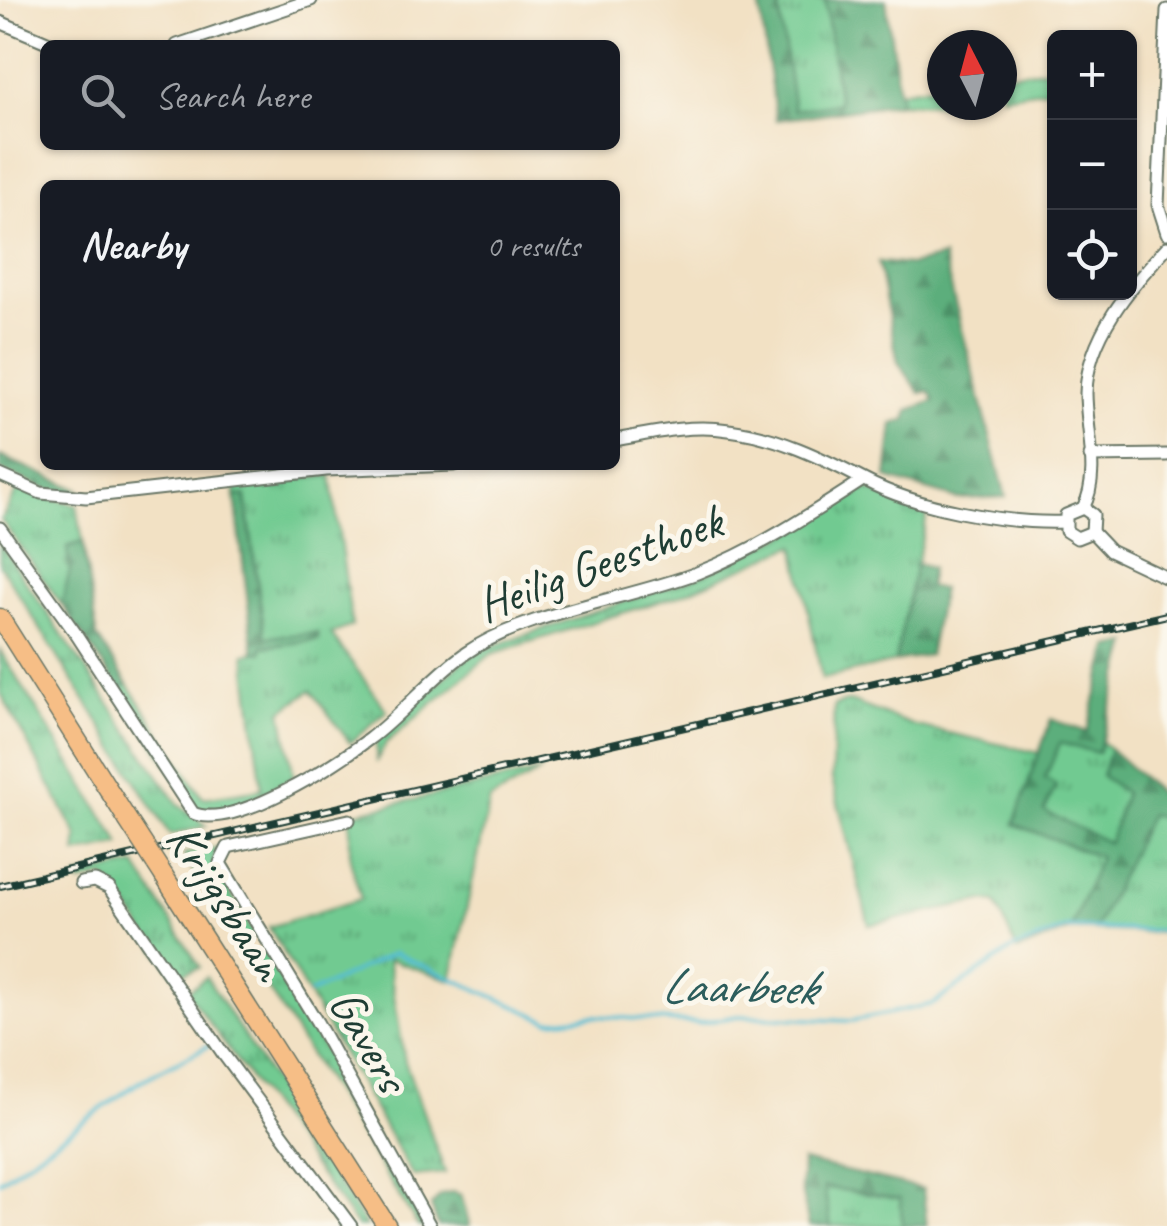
<!DOCTYPE html>
<meta charset="utf-8">
<style>
:root{--surface:#171b24;--page:#242831;--text:#f1f3f6;--muted:#9ea1a6;--line:#363941}
body{margin:0;font-family:Caveat,sans-serif;background:var(--page);color:var(--text)}
.controls{position:absolute;right:30px;top:30px;display:grid;overflow:hidden;border-radius:15px;box-shadow:0 2px 8px #0004}
.controls button{width:90px;height:90px;display:grid;place-items:center;padding:0;border:0;border-bottom:2px solid var(--line);background:var(--surface);color:var(--text);font:50px sans-serif}
.compass{position:absolute;left:927px;top:30px;width:90px;height:90px;border-radius:50%;background:var(--surface);box-shadow:0 2px 8px #0004;rotate:354deg}
.list{margin:0;padding:0;list-style:none}
h2{display:flex;justify-content:space-between;align-items:center;height:130px;margin:0;padding:0 40px;font-size:42px}
h2 small{font-size:32px;font-weight:400;color:var(--muted)}
.icon{flex:none;width:55px;height:55px;fill:none;stroke:currentColor;stroke-width:2;stroke-linecap:round;stroke-linejoin:round}
.map{position:relative;flex:none;width:1167px;height:1226px;overflow:hidden}
.search{position:absolute;background:var(--surface);box-shadow:0 2px 8px #0004;left:40px;top:40px;width:580px;height:110px;display:flex;align-items:center;gap:25px;box-sizing:border-box;padding:0 35px;border-radius:15px;color:var(--muted);font-size:38px}
.panel{position:absolute;background:var(--surface);box-shadow:0 2px 8px #0004;left:40px;top:180px;width:580px;height:290px;border-radius:15px}
.map>svg:first-child{display:block}
</style>
<div class="map">
<svg width="1167" height="1226" viewBox="0 0 1167 1226">
<defs>
<pattern id="grass-tufts" width="24" height="20" patternUnits="userSpaceOnUse" patternTransform="scale(2.5)"><rect width="24" height="20" fill="#71ca91"/><path d="M3 7l-1-3M5 7V3M7 7l1-3M15 17l-1-3M17 17v-4M19 17l1-3" fill="none" stroke="#5ca577"/></pattern>
<pattern id="forest-firs" width="22" height="20" patternUnits="userSpaceOnUse" patternTransform="scale(2.5)"><rect width="22" height="20" fill="#5cae7b"/><path d="M5 1l3.5 6h-7zM16 11l3.5 6h-7z" fill="#4b8f66"/></pattern>
</defs>
<rect width="100%" height="100%" fill="#fbf7ec"/>
<filter id="ink" filterUnits="userSpaceOnUse"><feTurbulence type="fractalNoise" baseFrequency=".01" numOctaves="2"/><feDisplacementMap in="SourceGraphic" scale="20" xChannelSelector="R" yChannelSelector="G"/><feConvolveMatrix kernelMatrix="1 2 1 2 8 2 1 2 1" color-interpolation-filters="sRGB"/></filter>
<filter id="wash" filterUnits="userSpaceOnUse"><feTurbulence type="fractalNoise" baseFrequency=".0048" numOctaves="4" result="noise"/><feDisplacementMap in="SourceGraphic" scale="40" xChannelSelector="R" yChannelSelector="G"/><feGaussianBlur stdDeviation="2.25" result="paint"/><feColorMatrix in="noise" values="0 0 0 0 0 0 0 0 0 0 0 0 0 0 0 0 0 1.4 0 .05"/><feComposite in="paint" operator="in"/></filter>
<g filter="url(#wash)">
<rect width="100%" height="100%" fill="#f2e1c4"/>
<!-- grass -->
<g fill="url(#grass-tufts)" stroke="#488462" stroke-width="2.5">
<polygon points="778,0 825,0 839,104 793,110"/>
<polygon points="1050,68 1053,88 1002,96 1002,75"/>
<polygon points="942,84 942,104 900,103 899,91"/>
<polygon points="331,475 352,626 331,634 387,711 350,743 311,690 282,711 294,777 232,810 196,809 119,688 128,684 203,798 262,789 245,654 262,652 262,647 318,639 317,633 265,638 246,496 235,496 235,486"/>
<polygon points="865,488 928,511 895,662 822,679 795,545 680,595 491,654 387,742 377,760 376,738 463,661 484,649 698,577 792,532"/>
<polygon points="18,489 77,505 83,542 67,547 70,570 62,605 1,520"/>
<polygon points="0,544 178,804 207,826 170,835 0,565"/>
<polygon points="0,650 121,845 76,854 78,837 0,692"/>
<polygon points="850,701 912,725 1039,753 1014,824 1100,857 1071,929 1017,951 996,903 983,901 869,925 832,779 834,706"/>
<polygon points="1060,742 1098,753 1101,742 1110,749 1102,776 1125,792 1109,843 1044,812 1056,786 1045,778"/>
<polygon points="542,771 490,800 451,980 388,959 405,1062 445,1173 413,1176 269,927 361,899 350,859 350,814"/>
<polygon points="1150,813 1167,821 1167,933 1095,930"/>
<polygon points="221,847 214,856 215,866 255,935 241,947 183,854"/>
<polygon points="136,865 200,967 175,976 112,884 104,877 80,883 78,877"/>
<polygon points="266,952 414,1201 425,1226 418,1226 248,957"/>
<polygon points="206,977 366,1226 357,1226 187,992"/>
<polygon points="823,1187 900,1199 903,1226 831,1226"/>
</g>
<!-- forest -->
<g fill="url(#forest-firs)" stroke="#3e7658" stroke-width="2.5">
<polygon points="759,0 778,0 794,110 839,103 825,0 886,0 900,103 776,120"/>
<polygon points="943,257 1006,497 957,499 887,478 893,424 906,420 909,410 934,401 930,391 920,393 898,362 878,262 910,265"/>
<polygon points="0,456 80,490 75,493 48,490 0,470"/>
<polygon points="245,495 265,637 318,633 318,640 263,647 262,652 254,653 235,496"/>
<polygon points="83,542 97,637 128,684 119,688 62,605 70,570 67,547"/>
<polygon points="916,564 931,568 928,587 942,589 929,655 895,662"/>
<polygon points="1129,643 1098,753 1060,743 1045,778 1056,785 1044,811 1109,843 1125,793 1102,776 1110,749 1167,800 1167,821 1150,814 1095,930 1071,929 1100,857 1014,824 1051,719 1087,732 1109,647"/>
<polygon points="802,1161 923,1189 927,1226 903,1226 900,1199 824,1187 831,1226 809,1226 801,1190"/>
<polygon points="453,1192 461,1195 470,1226 438,1226 431,1206 441,1195"/>
</g>
<g fill="none" stroke-linecap="round" stroke-linejoin="round">
<!-- stream -->
<g stroke="#55bdd2" stroke-width="4">
<polyline points="310,993 394,953 549,1021 595,1016 699,1023 738,1016 851,1021 933,1004 1011,950 1067,928 1167,931"/>
<polyline points="0,1181 139,1082 208,1046"/>
</g>
</g>
</g>
<g filter="url(#ink)">
<g fill="none" stroke-linecap="round" stroke-linejoin="round">
<defs>
<g id="street">
<polyline points="1167,10 1158,205 1167,233"/>
<polyline points="0,22 54,45"/>
<polyline points="177,45 311,0"/>
<path d="M 615,440 C 653,433 690,424 729,430 C 777,436 822,458 864,480 C 917,508 1004,524 1064,522"/>
<polyline points="1090,456 1167,455"/>
<polyline points="0,475 41,493 86,497 326,470 454,465"/>
<path d="M 1083,508 C 1101,476 1086,429 1086,393 C 1087,337 1130,287 1167,247"/>
<polyline points="1083,508 1066,515 1066,531 1077,538 1092,532"/>
<polyline points="1083,508 1093,515 1092,532"/>
<path d="M 0,528 L 76,634 L 193,813 C 232,831 335,765 369,739 C 404,713 430,678 466,653 C 524,613 628,599 697,573 C 756,550 811,514 863,480"/>
<polyline points="1092,532 1110,551 1167,578"/>
<polyline points="349,820 228,847 220,863 317,1022 430,1226"/>
<polyline points="81,883 95,881 109,888 224,1055 351,1226"/>
</g>
<g id="primary">
<polyline points="0,618 127,819"/>
<polyline points="164,876 387,1226"/>
</g>
</defs>
<!-- street casing -->
<use href="#street" stroke="#697666" stroke-width="15"/>
<!-- primary casing -->
<use href="#primary" stroke="#697666" stroke-width="21"/>
<!-- street -->
<use href="#street" stroke="#fff" stroke-width="11"/>
<!-- primary -->
<use href="#primary" stroke="#f6be86" stroke-width="18"/>
<defs>
<polyline id="rail" points="0,886 1167,615"/>
</defs>
<!-- rail casing -->
<use href="#rail" stroke="#1f3d34" stroke-width="8"/>
<!-- rail -->
<use href="#rail" stroke="#fbf7ec" stroke-width="4" stroke-dasharray="11" stroke-linecap="butt"/>
<defs>
<polyline id="primary-bridge" points="127,819 164,876"/>
</defs>
<!-- primary-bridge casing -->
<use href="#primary-bridge" stroke="#697666" stroke-width="21" stroke-linecap="butt"/>
<!-- primary-bridge -->
<use href="#primary-bridge" stroke="#f6be86" stroke-width="18"/>
</g>
</g>
<g text-anchor="middle" stroke-width="10" stroke-linejoin="round" paint-order="stroke">
<!-- street labels -->
<g font-size="48" fill="#1f3d34" stroke="#fbf7ec">
<text transform="translate(599 562) rotate(-20)" y="17">Heilig Geesthoek</text>
<text transform="translate(227 901) rotate(57)" y="17">Krijgsbaan</text>
<text transform="translate(370 1040) rotate(60)" y="17">Gavers</text>
</g>
<!-- water labels -->
<g font-size="50" font-style="italic" fill="#2c5d5c" stroke="#fbf7ec">
<text transform="translate(738 985) rotate(1)" y="18">Laarbeek</text>
</g>
</g>
</svg>
<div class="controls">
<button>+</button>
<button>−</button>
<button><svg class="icon" aria-label="locate" viewBox="0 0 24 24"><circle cx="12" cy="12" r="6"/><path d="M12 2v4M12 18v4M2 12h4M18 12h4"/></svg></button>
</div>
<svg class="compass" viewBox="-18 -18 36 36"><path d="M0-13l5 13h-10z" fill="#e53935"/><path d="M0 13l5-13h-10z" fill="#9ea1a6"/></svg>
<div class="search"><svg class="icon" aria-label="search" viewBox="0 0 24 24"><circle cx="10" cy="10" r="6"/><path d="M15 15l6 6"/></svg>Search here</div>
<section class="panel">
<h2>Nearby<small>0 results</small></h2>
<ul class="list">
</ul>
</section>
</div>
